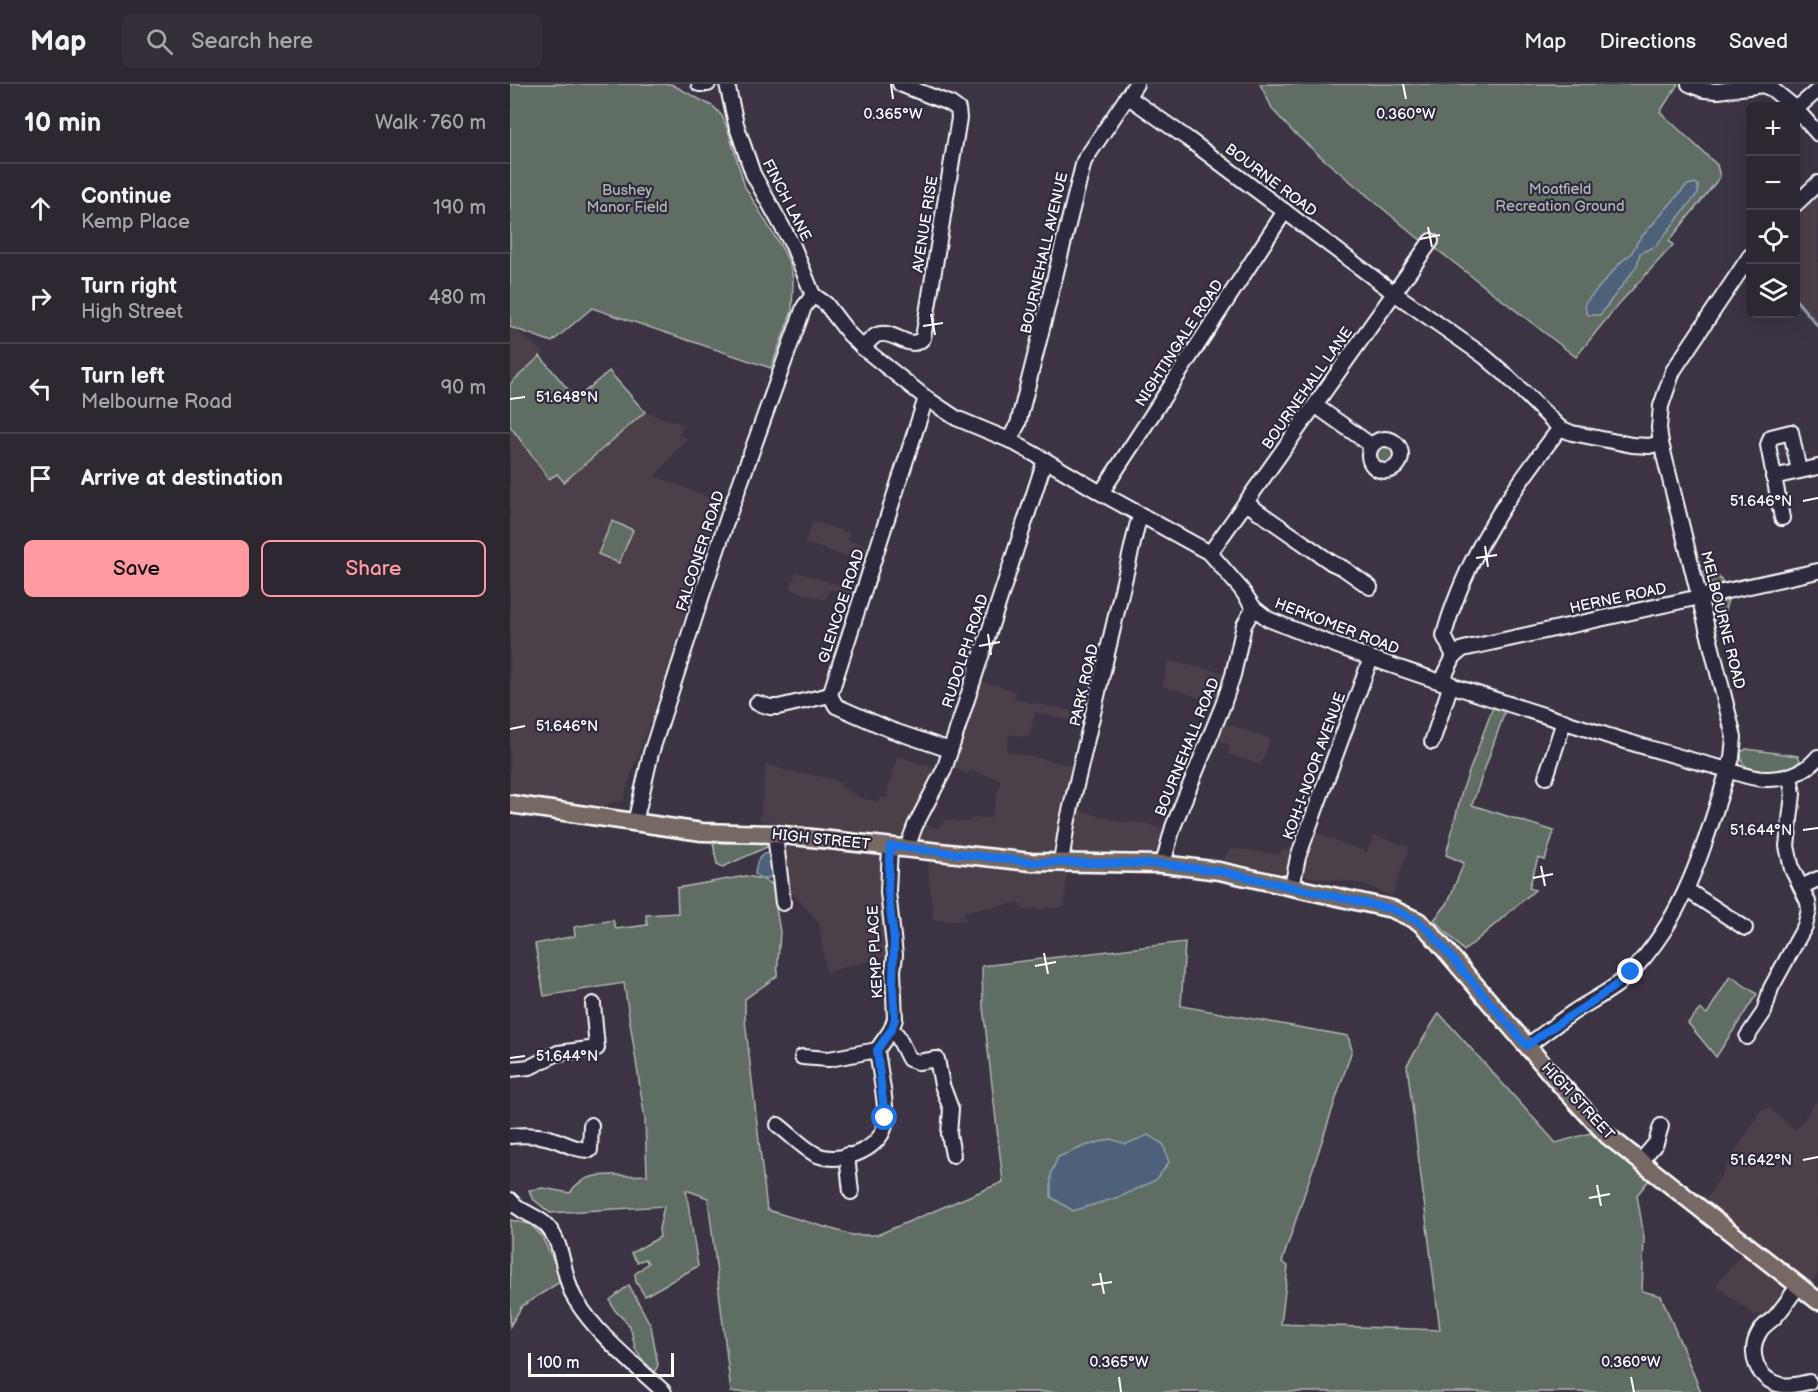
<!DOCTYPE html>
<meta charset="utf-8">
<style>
:root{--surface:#2d2732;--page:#352f3a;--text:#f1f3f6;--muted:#a7a5ac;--line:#48444d;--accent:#ff9aa2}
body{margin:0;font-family:"Balsamiq Sans",sans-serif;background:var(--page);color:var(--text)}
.controls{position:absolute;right:18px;top:18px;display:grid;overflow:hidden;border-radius:9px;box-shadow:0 6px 24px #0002}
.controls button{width:54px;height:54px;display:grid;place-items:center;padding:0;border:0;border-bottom:2px solid var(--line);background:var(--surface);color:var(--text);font:30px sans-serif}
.scale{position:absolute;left:18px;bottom:15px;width:146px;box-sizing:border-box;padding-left:6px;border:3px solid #fff;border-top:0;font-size:16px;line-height:21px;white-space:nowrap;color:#fff;-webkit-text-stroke:4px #2f2a3d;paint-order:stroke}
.stop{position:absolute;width:18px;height:18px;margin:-14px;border:4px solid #1a73e8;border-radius:50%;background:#fff}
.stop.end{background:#1a73e8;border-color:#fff;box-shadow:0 2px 6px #0008}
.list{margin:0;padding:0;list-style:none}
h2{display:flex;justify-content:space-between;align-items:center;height:78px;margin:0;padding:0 24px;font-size:26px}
h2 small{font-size:20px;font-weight:400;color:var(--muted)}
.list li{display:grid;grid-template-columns:39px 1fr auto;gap:18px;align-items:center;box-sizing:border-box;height:90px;padding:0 24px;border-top:2px solid var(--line)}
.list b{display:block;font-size:22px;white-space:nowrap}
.list p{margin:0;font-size:20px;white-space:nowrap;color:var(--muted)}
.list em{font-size:20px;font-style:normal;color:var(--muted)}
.actions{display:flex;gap:12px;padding:18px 24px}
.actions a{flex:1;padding:14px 0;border:2px solid var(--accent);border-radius:9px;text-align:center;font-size:21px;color:var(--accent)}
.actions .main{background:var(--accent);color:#111}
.icon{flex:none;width:33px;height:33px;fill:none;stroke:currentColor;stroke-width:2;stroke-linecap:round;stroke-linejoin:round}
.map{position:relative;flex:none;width:1308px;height:1308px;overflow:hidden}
header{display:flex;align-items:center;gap:36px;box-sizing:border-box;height:84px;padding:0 30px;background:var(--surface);border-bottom:2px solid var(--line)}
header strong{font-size:28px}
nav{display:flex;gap:33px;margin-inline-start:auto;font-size:21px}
.search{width:420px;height:54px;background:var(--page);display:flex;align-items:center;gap:15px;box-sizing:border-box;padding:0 21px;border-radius:9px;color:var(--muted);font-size:22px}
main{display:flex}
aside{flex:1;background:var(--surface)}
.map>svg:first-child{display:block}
</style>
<header>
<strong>Map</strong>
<div class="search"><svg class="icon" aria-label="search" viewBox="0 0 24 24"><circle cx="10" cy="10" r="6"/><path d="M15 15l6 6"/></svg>Search here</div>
<nav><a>Map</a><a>Directions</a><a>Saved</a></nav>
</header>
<main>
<aside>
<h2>10 min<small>Walk · 760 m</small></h2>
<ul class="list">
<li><svg class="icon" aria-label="ahead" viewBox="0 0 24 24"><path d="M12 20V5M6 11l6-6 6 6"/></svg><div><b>Continue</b><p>Kemp Place</p></div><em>190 m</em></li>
<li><svg class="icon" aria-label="right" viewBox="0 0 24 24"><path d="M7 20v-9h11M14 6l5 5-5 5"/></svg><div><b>Turn right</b><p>High Street</p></div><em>480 m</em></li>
<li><svg class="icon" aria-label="left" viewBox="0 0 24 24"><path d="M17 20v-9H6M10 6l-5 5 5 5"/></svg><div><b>Turn left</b><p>Melbourne Road</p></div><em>90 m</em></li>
<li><svg class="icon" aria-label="arrive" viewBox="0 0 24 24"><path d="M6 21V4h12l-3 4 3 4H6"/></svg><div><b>Arrive at destination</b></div></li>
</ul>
<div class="actions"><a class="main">Save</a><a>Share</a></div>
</aside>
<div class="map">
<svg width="1308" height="1308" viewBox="0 0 1308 1308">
<rect width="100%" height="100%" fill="#3c3443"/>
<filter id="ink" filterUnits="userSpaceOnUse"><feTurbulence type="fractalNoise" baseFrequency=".0167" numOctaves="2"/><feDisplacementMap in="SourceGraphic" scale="12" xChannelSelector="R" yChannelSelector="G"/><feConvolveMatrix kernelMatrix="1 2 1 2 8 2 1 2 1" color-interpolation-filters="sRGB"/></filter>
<g filter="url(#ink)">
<!-- built -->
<g fill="#4b404a">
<polygon points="1308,110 1308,244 1286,221 1286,131"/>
<polygon points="0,242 34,269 0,300"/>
<polygon points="99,287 135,328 174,341 169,351 177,354 145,392 211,418 192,469 162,575 112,718 102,718 95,722 0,710 0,342 39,395 47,390 53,398"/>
<polygon points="302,437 339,449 338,456 359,462 354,478 295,459"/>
<polygon points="286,488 345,506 343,512 320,505 315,516 280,505"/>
<polygon points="659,577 716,589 707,619 652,602"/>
<polygon points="471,597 505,607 504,615 576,630 574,639 525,628 519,653 499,650 496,667 565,682 543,768 481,768 408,756 413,740 429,744 435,735 459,738 461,734 481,734 491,696 460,686 458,690 442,683"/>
<polygon points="715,639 760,655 751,681 718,670 720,661 707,656"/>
<polygon points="387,672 425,684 399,734 395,749 390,752 338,749 250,736 256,680 277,687 325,695 332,703 351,714 369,718 370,713 376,714"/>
<polygon points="568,726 611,738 635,739 655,746 646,769 563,770 559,767"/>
<polygon points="805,749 857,768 863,751 899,763 882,812 850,799 794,792 797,771"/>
<polygon points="295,760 338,769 372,772 371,804 378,872 316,888 309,838 278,804 275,761"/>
<polygon points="720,765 739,766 768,771 772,765 780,767 777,790 713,777"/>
<polygon points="419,776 557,789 554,823 515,826 508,819 454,827 455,837 423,836 418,786"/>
<polygon points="1306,1018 1308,1019 1308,1190 1300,1200 1195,1117 1251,1026 1259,1024 1286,1046"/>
<polygon points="1232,1169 1270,1201 1272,1206 1271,1213 1264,1223 1255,1230 1244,1231 1206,1201"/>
</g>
<!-- green -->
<g fill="#616d62" stroke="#b0b6b0" stroke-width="1.5">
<polygon points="0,0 161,0 204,23 212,32 218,46 235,103 273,166 280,180 283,195 282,227 261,284 82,224 42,258 0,243"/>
<polygon points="750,0 1168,0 1150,28 1207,81 1210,93 1159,157 1163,161 1107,222 1066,273 925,164 908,154 817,78 782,47 763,26"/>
<polygon points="30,272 66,315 99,287 135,328 54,398 47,390 39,395 0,342 0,300"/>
<circle cx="875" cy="370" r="12"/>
<polygon points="102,437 123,446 109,479 88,470"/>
<polygon points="1193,487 1205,489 1214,499 1204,501 1198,499"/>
<polygon points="1218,516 1215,526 1205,535 1203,527 1205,521"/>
<polygon points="983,623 995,627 962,721 1044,747 1035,776 1028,774 1019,804 1025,806 954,867 924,836 937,820 954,779 936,771 952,707"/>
<path d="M 1236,665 L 1288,672 L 1290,676 L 1288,680 C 1271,686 1245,695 1232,678 L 1231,668 Z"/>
<polygon points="203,759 255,759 257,763 213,783 207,780"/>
<path d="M 236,792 L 252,795 L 262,800 L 270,848 L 267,892 L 235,915 L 235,936 L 257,1126 L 342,1151 L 367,1151 L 493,1098 L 473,922 L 472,882 L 675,858 L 671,922 L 838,952 L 842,966 L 772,1178 L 778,1182 L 771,1240 L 930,1246 L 897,981 L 929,929 L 1046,1059 L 1080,1049 L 1139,1096 L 1127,1111 L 1134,1153 L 1132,1207 L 1151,1212 L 1191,1308 L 221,1308 L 198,1114 L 176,1106 L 188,1182 L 135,1212 L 126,1198 L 125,1190 L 138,1179 L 135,1175 L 127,1178 L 121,1169 L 150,1153 L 149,1145 L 154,1122 L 40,1129 L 22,1114 L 19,1106 L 33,1104 L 60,1109 C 76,1082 110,1094 137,1091 L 135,1036 L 114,899 L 34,912 L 25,860 L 65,852 L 64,843 L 103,836 L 106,845 L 137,841 L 136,831 L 168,829 L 167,804 Z"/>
<polygon points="1220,892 1247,910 1206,973 1178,939 1190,925 1197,930"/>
<polygon points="0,1136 20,1140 31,1151 53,1196 12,1222 0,1242"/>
<path d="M 119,1201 L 141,1242 L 148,1281 L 145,1287 L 143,1287 C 138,1281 131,1275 127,1268 C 122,1259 124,1248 118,1240 C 111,1231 103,1228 100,1216 Z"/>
</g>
<!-- water -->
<g fill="#4d6278" stroke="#94a1ae" stroke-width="1.5">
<polygon points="1184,99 1188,101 1188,109 1146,162 1130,169 1127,182 1090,231 1079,231 1076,229 1075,219 1112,177 1121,170 1128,157 1176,102"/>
<path d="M 255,769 L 263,772 L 266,787 L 259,794 L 250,794 L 245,790 C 246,781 247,774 255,769 Z"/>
<polygon points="638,1051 653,1060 659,1078 646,1096 612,1112 563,1127 541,1113 541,1089 548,1073 575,1062 601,1055 616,1060"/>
</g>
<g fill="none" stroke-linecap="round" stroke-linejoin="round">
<!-- stream -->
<polyline stroke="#94a1ae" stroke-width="3" points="1286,216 1308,242"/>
<defs>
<g id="minor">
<polyline points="189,0 198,0"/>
<polyline points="217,0 226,40 243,90 283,162 303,211"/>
<polyline points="1179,0 1194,6 1208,7 1253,1 1262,5 1283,22"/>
<path d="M 617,12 L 678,55 L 884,209 L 974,272 L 995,290 L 1050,344 L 1062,349 L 1122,361 L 1139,362 L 1151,359 L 1224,653 L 1222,674 C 1196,754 1175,843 1108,900 C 1095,910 1079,918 1065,927 C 1049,938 1033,950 1017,962"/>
<polyline points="1286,25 1308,50"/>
<polyline points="1286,25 1308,6"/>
<polyline points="1286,120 1308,99"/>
<path d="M 303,211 L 316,220 L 339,250 L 353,264 L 416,314 L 446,334 L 499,356 L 535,376 L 591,409 L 700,469 L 731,505 L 744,524 L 758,535 C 870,581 987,616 1102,653 C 1139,664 1175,675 1211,684 C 1226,688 1240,695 1255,695 C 1275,696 1296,688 1308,673"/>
<path d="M 353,264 C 357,260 362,253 367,251 C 383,244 400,269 413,254 L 449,34 L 448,25 L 441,20 L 390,0"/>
<polyline points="416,314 320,611 326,622 381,646 440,666"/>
<polyline points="806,322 861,361"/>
<circle cx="875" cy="371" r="16"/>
<polyline points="499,356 508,340 574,77 626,0"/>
<polyline points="1151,359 1149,344 1151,322 1163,287 1240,172"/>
<polyline points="1263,393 1308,383"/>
<polyline points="591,409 775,127"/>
<polyline points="736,419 822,479 833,484 860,503"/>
<polyline points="1272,434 1258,361 1261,353 1281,348 1289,387"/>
<polyline points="700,469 921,157"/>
<path d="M 944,572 L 934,552 C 938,534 945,517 952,500 C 976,442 1012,394 1050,344"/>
<polyline points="932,597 944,572 953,565 1308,487"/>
<polyline points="247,619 260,623 268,623 320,611"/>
<polyline points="922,658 941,600"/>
<polyline points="1036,693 1054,637"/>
<polyline points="125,739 141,669 192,511 219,430 294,223 303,211"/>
<polyline points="265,750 273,819"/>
<polyline points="397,764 405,742 434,686 535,376"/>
<polyline points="551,778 557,740 627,442 631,431"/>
<polyline points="653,780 663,743 713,621 723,591 734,541 744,524"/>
<polyline points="782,803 788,773 861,574"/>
<polyline points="1291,803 1308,795"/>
<polyline points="1177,806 1235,844"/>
<polyline points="381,946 387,951 399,975 408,978 427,975 432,1001 441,1025 439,1050 443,1071"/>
<polyline points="1237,953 1254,928 1261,904 1295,842 1299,826 1298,818 1282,785 1277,762 1283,710 1280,692"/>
<polyline points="292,973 319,975 367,966"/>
<polyline points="0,985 20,983 48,969 87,964 83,920"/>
<path d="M 268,1041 C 280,1050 292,1063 305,1070 C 327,1081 369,1068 375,1041 C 378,1025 369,984 367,966 L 381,946 L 385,935 L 383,887 L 385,871 L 378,808 L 380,762"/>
<path d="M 0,1052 C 12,1051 27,1051 39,1054 C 54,1058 63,1066 80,1066 L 81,1041"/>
<polyline points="337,1071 341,1108"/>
<polyline points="1130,1078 1146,1059 1151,1042"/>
<path d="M 0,1116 C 10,1129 27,1131 37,1142 C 55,1162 52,1193 65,1215 C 87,1251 124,1280 154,1308"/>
<path d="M 1288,1202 C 1281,1212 1274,1223 1265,1233 C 1260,1238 1252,1242 1249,1249 C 1237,1269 1247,1296 1271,1301 C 1280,1303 1289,1300 1299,1298"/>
</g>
<polyline id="major" points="0,720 192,748 265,750 521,778 653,780 709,787 882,825 908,837 919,847 1048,998 1098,1052 1308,1217"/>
</defs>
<!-- minor casing -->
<use href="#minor" stroke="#fff" stroke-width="18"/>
<!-- major casing -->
<use href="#major" stroke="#fff" stroke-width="21"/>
<!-- minor -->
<use href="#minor" stroke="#2f2a3d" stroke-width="14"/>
<!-- major -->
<use href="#major" stroke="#766964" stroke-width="16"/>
</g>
</g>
<g fill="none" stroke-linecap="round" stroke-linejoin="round" filter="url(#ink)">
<!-- route -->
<path stroke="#1a73e8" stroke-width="8" d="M 375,1034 L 367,966 L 381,946 L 385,935 L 383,904 L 384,855 L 378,808 L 380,762 L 521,778 L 653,780 L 709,787 L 882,825 L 908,837 L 919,847 L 1017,962 C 1050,935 1090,917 1121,888"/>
</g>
<!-- ticks -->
<path fill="none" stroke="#fff" stroke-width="2" d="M 381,0 L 383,15M 893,0 L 896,15M 918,143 L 922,163M 910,155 L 930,151M 421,230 L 425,251M 413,242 L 433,239M 0,315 L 15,313M 1293,417 L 1308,414M 975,462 L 978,483M 966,474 L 987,471M 478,550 L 481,571M 469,562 L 490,558M 0,645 L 15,642M 1293,746 L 1308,744M 1031,782 L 1035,802M 1023,794 L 1043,790M 534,869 L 538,890M 525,882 L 546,878M 0,974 L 15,972M 1293,1076 L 1308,1073M 1087,1101 L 1091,1122M 1079,1114 L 1100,1110M 590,1189 L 594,1210M 582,1201 L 602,1198M 609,1293 L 611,1308M 1121,1293 L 1124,1308"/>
<g text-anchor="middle" stroke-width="4.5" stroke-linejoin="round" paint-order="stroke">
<!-- street labels -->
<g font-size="15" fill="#fff" stroke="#2f2a3d">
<text transform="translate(761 96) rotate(37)" y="5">BOURNE ROAD</text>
<text transform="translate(277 116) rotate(63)" y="5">FINCH LANE</text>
<text transform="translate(415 140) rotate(-81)" y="5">AVENUE RISE</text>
<text transform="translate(534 169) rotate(-77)" y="5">BOURNEHALL AVENUE</text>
<text transform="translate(669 259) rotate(-57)" y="5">NIGHTINGALE ROAD</text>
<text transform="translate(797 304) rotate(-55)" y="5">BOURNEHALL LANE</text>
<text transform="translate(190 467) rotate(-72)" y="5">FALCONER ROAD</text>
<text transform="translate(1108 514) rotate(-12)" y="5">HERNE ROAD</text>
<text transform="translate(331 522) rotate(-72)" y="5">GLENCOE ROAD</text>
<text transform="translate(1213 536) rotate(76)" y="5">MELBOURNE ROAD</text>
<text transform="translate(827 542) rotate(21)" y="5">HERKOMER ROAD</text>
<text transform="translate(455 567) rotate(-72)" y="5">RUDOLPH ROAD</text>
<text transform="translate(574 601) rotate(-77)" y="5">PARK ROAD</text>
<text transform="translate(677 663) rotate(-68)" y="5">BOURNEHALL ROAD</text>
<text transform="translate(804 682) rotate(-70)" y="5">KOH-I-NOOR AVENUE</text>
<text transform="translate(311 755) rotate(6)" y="5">HIGH STREET</text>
<text transform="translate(365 868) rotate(-93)" y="5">KEMP PLACE</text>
<text transform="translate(1068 1017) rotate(47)" y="5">HIGH STREET</text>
</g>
<!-- park labels -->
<g font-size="15" fill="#b0b6b0" stroke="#2f2a3d">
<text x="1050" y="110">Moatfield<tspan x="1050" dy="17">Recreation Ground</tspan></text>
<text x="117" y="111">Bushey<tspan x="117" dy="17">Manor Field</tspan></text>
</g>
</g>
<g font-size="15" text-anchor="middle" fill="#fff" stroke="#2f2a3d" stroke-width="4.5" stroke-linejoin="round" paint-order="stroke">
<text x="383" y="35">0.365°W</text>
<text x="896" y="35">0.360°W</text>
<text x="57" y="318">51.648°N</text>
<text x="1251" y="422">51.646°N</text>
<text x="57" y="647">51.646°N</text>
<text x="1251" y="751">51.644°N</text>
<text x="57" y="977">51.644°N</text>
<text x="1251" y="1081">51.642°N</text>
<text x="609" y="1283">0.365°W</text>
<text x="1121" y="1283">0.360°W</text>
</g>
</svg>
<div class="controls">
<button>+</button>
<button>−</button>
<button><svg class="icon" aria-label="locate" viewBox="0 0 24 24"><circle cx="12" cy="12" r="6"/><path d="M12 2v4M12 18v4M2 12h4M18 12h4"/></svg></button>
<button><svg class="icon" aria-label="layers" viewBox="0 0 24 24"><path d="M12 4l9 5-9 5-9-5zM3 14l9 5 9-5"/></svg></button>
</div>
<div class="scale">100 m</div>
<div class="stop" style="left:375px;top:1034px"></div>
<div class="stop end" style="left:1121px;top:888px"></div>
</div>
</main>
